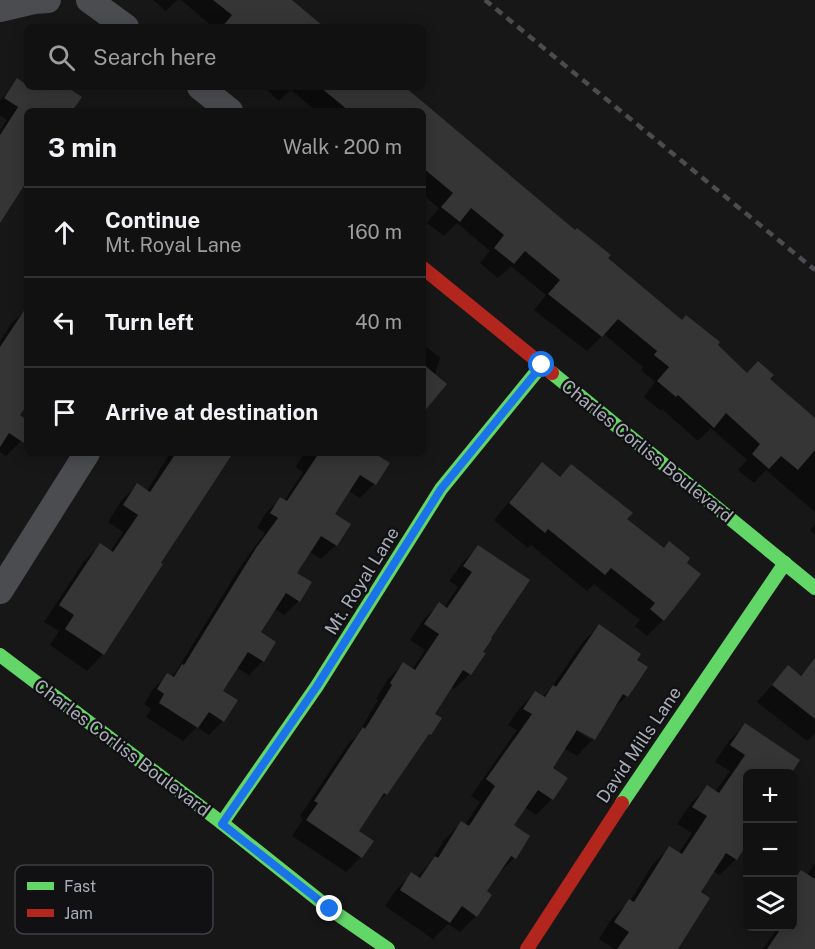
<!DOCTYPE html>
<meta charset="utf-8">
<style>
:root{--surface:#111;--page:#1e1f1f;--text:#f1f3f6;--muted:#9c9d9f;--line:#303131}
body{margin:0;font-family:"Public Sans",sans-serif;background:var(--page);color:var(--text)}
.controls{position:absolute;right:18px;bottom:18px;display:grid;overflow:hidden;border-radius:9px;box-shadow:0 3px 15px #0003}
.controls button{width:54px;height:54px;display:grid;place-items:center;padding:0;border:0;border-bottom:2px solid var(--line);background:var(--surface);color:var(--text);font:30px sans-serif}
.stop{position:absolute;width:18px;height:18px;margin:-14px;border:4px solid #1a73e8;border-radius:50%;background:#fff}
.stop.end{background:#1a73e8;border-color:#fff;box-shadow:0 2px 6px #0008}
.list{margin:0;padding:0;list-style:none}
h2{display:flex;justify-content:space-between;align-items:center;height:78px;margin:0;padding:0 24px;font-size:26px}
h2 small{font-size:20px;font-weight:400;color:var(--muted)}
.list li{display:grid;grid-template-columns:39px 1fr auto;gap:18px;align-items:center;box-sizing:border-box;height:90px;padding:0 24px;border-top:2px solid var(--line)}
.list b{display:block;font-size:22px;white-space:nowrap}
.list p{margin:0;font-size:20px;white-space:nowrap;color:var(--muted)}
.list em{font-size:20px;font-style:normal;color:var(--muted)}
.icon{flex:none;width:33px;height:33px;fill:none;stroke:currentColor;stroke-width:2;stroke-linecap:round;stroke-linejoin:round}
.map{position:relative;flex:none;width:815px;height:949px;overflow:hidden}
.search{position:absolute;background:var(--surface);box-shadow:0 3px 15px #0003;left:24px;top:24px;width:402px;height:66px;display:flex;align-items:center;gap:15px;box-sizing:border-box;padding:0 21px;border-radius:9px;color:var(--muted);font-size:22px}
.panel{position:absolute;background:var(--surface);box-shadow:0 3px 15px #0003;left:24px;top:108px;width:402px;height:348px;border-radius:9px}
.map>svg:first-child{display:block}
</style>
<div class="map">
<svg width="815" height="949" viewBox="0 0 815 949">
<rect width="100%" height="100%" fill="#171717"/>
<!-- shadow -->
<g fill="#0007" fill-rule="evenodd">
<polygon points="153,0 177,0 166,11"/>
<polygon points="181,0 288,0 321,27 213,27"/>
<polygon points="17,80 27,87 64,87 70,111 27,111 27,179 0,220 0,131 7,120 0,115 0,101"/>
<polygon points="264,87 395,87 681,322 716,345 747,374 768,379 815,420 815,512 766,470 754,483 738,470 747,460 711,428 698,441 662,409 660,410 644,397 655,382 641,370 643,367 604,334 587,351 534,310 546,295 511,266 498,278 480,263 490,251 457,223 444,236 427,223 439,208 423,195 423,111 316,111 291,90 279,101"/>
<polygon points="27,308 27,402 18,416 27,422 27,431 21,441 6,456 0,452 0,341 12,323"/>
<polygon points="423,344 440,358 423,411"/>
<polygon points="170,453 232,453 103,654 87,671 50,645 59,631 44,622 84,561 100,545 110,552 123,532 108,522 121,501 137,485 147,491"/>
<polygon points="304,453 371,453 388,464 374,484 360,498 349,491 333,515 349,525 336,545 321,559 310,552 295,574 299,601 284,615 274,608 259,633 263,661 249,675 236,667 221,691 223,721 209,735 197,727 183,741 146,717 151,709 144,704 153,689 168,675 171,677 175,673 242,564 265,533 257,528 266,513 280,499 284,501 303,472 296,467"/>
<polygon points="542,464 559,478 625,520 663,620 647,636 635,626 640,620 594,584 587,591 531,545 528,548 494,520 526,481"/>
<polygon points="815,524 815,535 810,530"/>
<polygon points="478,547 489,638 470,674 454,689 451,687 433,714 430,734 418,746 386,794 374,806 357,831 361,857 346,872 292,836 303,819 300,816 348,744 356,737 378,700 376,699 388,679 403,664 412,670 425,650 410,640 424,619 440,604 444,608 458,587 449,581 463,562"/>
<path d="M 599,626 L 635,660 L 646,668 L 626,696 L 610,712 L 593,739 L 577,756 L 564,748 L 551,769 L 552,799 L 536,815 L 524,807 L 512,826 L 514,858 L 498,874 L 485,892 L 476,916 L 460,932 L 448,924 L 433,939 L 385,906 L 396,890 L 412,874 L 417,877 L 430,863 L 445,839 L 461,823 L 465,825 L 480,802 L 471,796 L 517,730 L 508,725 L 519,709 L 535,693 L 542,697 L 551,688 L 583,642 ZM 571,724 L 591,736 L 591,740 L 570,727 Z"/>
<polygon points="814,662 815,733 807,741 757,702 788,667 799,676"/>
<polygon points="745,725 748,774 748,842 736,859 720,875 713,871 699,893 676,949 614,949 599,939 613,917 630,901 653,864 669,848 678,854 692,833 677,824 691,803 707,787 715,792 730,771 715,762 729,741"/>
<polygon points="815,863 815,949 763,949 779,926 792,926 792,881 802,872 807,875"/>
</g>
<!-- building -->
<g fill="#353536">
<polygon points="213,0 292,0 324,27 222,27 232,15"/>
<polygon points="17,78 27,85 27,87 67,87 82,97 72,111 27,111 27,181 0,223 0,135 18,107 4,98"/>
<polygon points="320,87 405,87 575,230 577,228 611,255 608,258 682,320 686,315 720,342 718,345 747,373 758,361 774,375 770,379 815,418 815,450 798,470 781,456 769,469 752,454 760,444 726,413 714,428 678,395 676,397 657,381 669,367 654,355 657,351 618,319 602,337 548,294 560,280 525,251 514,264 494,248 504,235 471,208 460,222 441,207 453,193 423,168 423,111 349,111"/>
<polygon points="27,306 27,405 20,415 27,420 27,445 9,433 0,447 0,347"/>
<polygon points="423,364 447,384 423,413"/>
<polygon points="176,453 233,453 161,563 163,564 104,655 65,629 74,615 59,605 100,543 113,552 138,515 123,505 137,483 150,492"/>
<polygon points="319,453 374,453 390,463 376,485 360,475 335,514 351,524 337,546 321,536 297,573 312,582 300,602 286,593 261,632 276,642 264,662 248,652 223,691 238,700 224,722 209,712 198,728 159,703 164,694 157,689 167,673 174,677 182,664 184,665 256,548 278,518 270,513 280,497 287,501"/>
<polygon points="542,462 560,477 571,464 633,513 627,519 664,548 669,541 690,558 687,563 701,574 664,621 650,609 655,603 611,568 605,575 548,529 545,533 509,503"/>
<polygon points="478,545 530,580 491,638 492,639 483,652 486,653 471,675 463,670 435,714 442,718 431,735 429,734 387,795 384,793 359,831 374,841 362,858 306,820 318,803 314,801 363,727 365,729 392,685 390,683 403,662 415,670 439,634 424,624 439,602 447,608 472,572 463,566"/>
<polygon points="599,624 641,654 637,660 648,667 628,697 623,694 595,740 577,730 553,768 568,778 553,800 538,790 514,825 530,836 516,859 511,856 487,891 492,895 477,917 462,906 450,923 400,890 411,872 420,878 435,856 438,858 461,821 469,826 495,786 486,779 532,714 523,709 535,691 545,697 553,685 556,687"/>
<polygon points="815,658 815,719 772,685 788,665 801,676"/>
<polygon points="745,723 800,760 791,774 747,774 747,844 737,860 726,853 701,892 710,898 678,949 617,949 629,932 614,922 629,899 634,902 669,846 682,854 707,816 692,807 707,785 719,793 745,755 730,745"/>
<polygon points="801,870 815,879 815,949 767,949 782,927 792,927 792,883"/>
</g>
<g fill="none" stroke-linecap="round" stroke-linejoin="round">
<!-- street -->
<g stroke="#4b4c50" stroke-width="26">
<polyline points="89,0 126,27"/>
<polyline points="0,9 34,1 48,0"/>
<polyline points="200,87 230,111"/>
<polyline points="0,591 87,453"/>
</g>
<!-- fast -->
<g stroke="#63d668" stroke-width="14">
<polyline points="552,373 815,588"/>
<polyline points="0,655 222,823 330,909 388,949"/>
<polyline points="622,803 785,563"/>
<polyline points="222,823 317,686 441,489 542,365"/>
</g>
<!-- jam -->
<g stroke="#b3261e" stroke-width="14">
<polyline points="423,268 552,373"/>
<polyline points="527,949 622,803"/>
</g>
<!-- rail -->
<polyline stroke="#4b4c4f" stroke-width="4.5" stroke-dasharray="8 6" stroke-linecap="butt" points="485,0 815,270"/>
</g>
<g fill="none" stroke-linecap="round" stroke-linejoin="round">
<!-- route -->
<polyline stroke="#1a73e8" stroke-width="8" points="330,909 222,824 317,686 441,489 542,365"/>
</g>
<g text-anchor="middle" stroke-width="5" stroke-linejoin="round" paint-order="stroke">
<!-- street labels -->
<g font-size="18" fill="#a8adb8" stroke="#111113">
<text transform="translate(647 451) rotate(39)" y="6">Charles Corliss Boulevard</text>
<text transform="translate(362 581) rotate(-58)" y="6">Mt. Royal Lane</text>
<text transform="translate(639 745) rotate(-56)" y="6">David Mills Lane</text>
<text transform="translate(122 748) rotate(37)" y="6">Charles Corliss Boulevard</text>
</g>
</g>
<!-- legend -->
<rect x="15" y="865" width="198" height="69" rx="9" fill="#111113" stroke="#3e4045" stroke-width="1.5"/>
<rect x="27" y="882" width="27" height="8" fill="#63d668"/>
<rect x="27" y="909" width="27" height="8" fill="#b3261e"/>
<g font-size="16" fill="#a8adb8">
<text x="64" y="892">Fast</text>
<text x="64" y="919">Jam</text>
</g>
</svg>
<div class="controls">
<button>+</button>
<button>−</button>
<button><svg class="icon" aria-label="layers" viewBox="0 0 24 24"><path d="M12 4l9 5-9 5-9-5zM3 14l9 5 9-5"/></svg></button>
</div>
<div class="stop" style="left:542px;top:365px"></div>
<div class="stop end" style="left:330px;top:909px"></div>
<div class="search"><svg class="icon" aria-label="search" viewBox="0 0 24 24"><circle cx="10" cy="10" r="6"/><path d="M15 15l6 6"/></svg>Search here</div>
<section class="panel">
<h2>3 min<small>Walk · 200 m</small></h2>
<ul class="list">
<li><svg class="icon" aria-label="ahead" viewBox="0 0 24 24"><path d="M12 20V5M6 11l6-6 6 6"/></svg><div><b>Continue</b><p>Mt. Royal Lane</p></div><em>160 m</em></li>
<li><svg class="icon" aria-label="left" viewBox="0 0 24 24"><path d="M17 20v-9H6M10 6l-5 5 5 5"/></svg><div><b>Turn left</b></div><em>40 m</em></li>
<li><svg class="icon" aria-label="arrive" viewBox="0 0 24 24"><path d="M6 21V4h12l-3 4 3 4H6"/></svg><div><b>Arrive at destination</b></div></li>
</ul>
</section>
</div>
